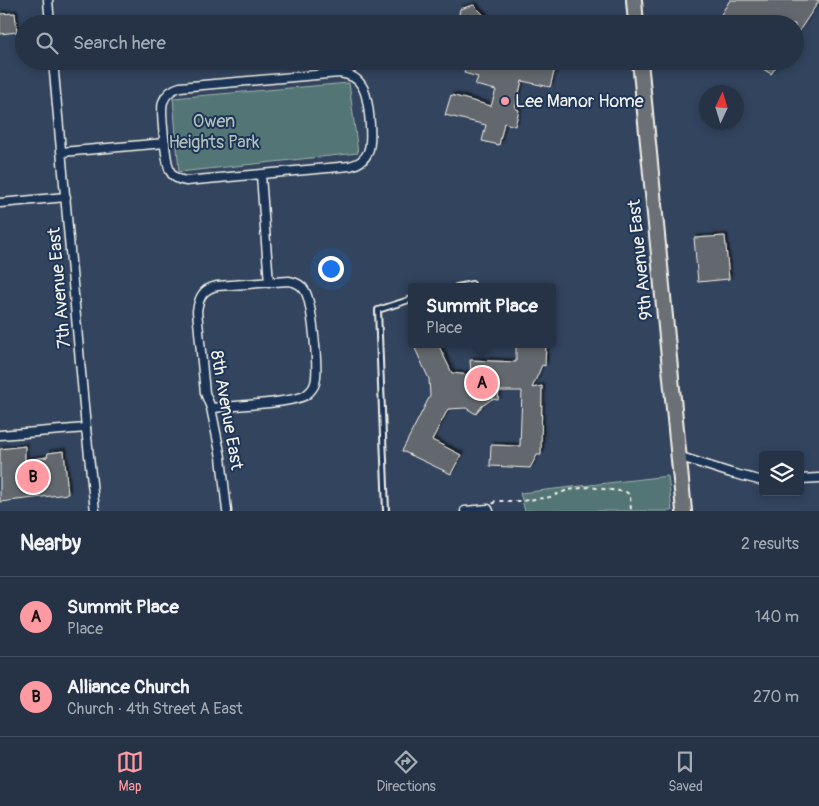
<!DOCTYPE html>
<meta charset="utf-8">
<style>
:root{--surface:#263346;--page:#323f51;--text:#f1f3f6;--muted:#a4aab3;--line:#424e5f;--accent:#ff9aa2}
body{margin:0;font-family:Pangolin,sans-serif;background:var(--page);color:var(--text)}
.controls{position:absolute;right:15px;bottom:15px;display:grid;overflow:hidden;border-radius:5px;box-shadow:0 2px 8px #0003}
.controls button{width:45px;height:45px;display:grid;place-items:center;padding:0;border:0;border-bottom:1px solid var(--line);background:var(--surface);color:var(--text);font:25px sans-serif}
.compass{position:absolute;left:699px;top:85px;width:45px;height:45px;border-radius:50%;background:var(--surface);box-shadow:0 2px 8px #0003;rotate:4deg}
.you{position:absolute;left:330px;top:268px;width:18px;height:18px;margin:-12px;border:4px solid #fff;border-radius:50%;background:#1a73e8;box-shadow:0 0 0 8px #1a73e833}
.badge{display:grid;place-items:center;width:32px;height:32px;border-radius:50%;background:var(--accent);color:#111;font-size:16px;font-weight:700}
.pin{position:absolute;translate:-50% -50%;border:2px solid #fff;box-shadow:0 1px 5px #0006}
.popup{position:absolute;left:408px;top:283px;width:148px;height:65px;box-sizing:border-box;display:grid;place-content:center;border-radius:5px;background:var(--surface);filter:drop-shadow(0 1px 4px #0005);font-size:16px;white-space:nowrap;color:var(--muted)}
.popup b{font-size:19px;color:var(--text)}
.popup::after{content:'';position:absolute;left:50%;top:100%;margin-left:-10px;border:10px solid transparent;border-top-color:var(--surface)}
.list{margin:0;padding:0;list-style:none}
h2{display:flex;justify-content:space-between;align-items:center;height:65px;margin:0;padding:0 20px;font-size:21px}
h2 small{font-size:16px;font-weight:400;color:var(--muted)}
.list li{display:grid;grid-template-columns:32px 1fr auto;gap:15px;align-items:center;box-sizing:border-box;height:80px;padding:0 20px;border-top:1px solid var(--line)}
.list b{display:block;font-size:19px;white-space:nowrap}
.list p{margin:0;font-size:16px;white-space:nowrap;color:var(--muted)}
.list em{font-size:16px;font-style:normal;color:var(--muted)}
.icon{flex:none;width:28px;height:28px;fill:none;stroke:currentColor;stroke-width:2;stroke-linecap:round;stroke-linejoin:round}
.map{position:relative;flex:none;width:819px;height:511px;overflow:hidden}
.search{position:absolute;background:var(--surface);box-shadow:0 2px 8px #0003;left:15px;right:15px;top:15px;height:55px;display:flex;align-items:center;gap:12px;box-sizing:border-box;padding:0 18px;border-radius:28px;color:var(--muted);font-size:19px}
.sheet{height:225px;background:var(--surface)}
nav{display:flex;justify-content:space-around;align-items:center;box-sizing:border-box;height:70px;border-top:1px solid var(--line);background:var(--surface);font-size:14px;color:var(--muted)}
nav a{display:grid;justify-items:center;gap:2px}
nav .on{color:var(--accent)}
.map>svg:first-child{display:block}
</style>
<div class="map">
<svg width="819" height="511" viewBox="0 0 819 511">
<defs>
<filter id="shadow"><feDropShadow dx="2.5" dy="-2.5" stdDeviation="1" flood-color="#0009"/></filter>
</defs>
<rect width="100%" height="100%" fill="#32445e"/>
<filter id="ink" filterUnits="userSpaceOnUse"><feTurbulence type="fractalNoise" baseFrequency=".02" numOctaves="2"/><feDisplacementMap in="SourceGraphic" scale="10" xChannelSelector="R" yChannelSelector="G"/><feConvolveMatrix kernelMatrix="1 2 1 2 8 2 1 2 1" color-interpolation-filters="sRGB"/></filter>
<g filter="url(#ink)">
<!-- green -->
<g fill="#527575" stroke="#a3b3ae">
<polygon points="349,83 358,153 179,172 173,98"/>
<polygon points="668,476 672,511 525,511 520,493"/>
</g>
<!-- building -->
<g fill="#64686e" stroke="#f4f1e8" filter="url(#shadow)">
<polygon points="730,0 819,0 819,1 795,37 795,24 715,24"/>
<polygon points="474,5 486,17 485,24 457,24 460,9"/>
<polygon points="15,13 17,32 0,34 0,14"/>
<polygon points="466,61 557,61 550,87 522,81 515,108 519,110 515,126 504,123 499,145 482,141 486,125 445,115 451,95 491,106 496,90 475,85 478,77 464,73"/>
<polygon points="751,61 780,61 771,74"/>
<polygon points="725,236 729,279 698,282 694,238"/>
<polygon points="413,344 438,344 452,373 471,375 470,360 516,362 516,344 546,344 545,366 542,365 532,388 542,386 541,455 537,455 530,468 490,466 491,445 520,446 522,391 499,391 498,400 492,399 482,406 476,414 466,408 448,409 432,440 461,455 451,474 402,451 430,396 429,379"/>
<polygon points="25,446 25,460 47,457 48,453 64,451 68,494 0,502 0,449"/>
</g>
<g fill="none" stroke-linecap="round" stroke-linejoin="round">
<defs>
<g id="lane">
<polyline points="457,287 472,284 473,287"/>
<polyline points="386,511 378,310 412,299"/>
</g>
<g id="street">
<polyline points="48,0 50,24"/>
<polyline points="53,61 86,428 95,511"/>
<path d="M 339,73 C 348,74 357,77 362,86 C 369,97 373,140 368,152 C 365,160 358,164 350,166 L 186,181 C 179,180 173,178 170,171 C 166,163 160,110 163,102 C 166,94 172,89 180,87 Z"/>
<polyline points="62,152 165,143"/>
<polyline points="261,175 269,283"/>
<polyline points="0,203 66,197"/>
<path d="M 211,408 C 229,406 295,403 306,395 C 310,392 314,387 315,383 C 319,370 312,302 305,291 C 302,285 295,282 289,281 L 217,286 C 202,289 199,298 197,311 L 205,393 L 211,408 L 221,457 L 227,511"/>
<polyline points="0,435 86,428"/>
<polyline points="678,456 731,473 763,481"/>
<polyline points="800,479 819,478"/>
<polyline points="465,511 488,509 489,511"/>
</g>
<g id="highway">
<polyline points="634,0 636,24"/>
<polyline points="640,61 684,511"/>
</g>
</defs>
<!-- lane casing -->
<use href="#lane" stroke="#f4f1e8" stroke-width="8"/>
<!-- street casing -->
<use href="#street" stroke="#f4f1e8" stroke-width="11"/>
<!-- highway casing -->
<use href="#highway" stroke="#f4f1e8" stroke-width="18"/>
<!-- path -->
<polyline stroke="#f4f1e8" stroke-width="2" stroke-dasharray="4 4" stroke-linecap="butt" points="493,504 495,501 521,501 550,497 568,490 589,487 626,492 630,495 631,511"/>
<!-- lane -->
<use href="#lane" stroke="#1d3557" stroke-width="4"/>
<!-- street -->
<use href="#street" stroke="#1d3557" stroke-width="8"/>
<!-- highway -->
<use href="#highway" stroke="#6b6f75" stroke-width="14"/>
</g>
</g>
<!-- markers -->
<circle fill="#ff9aa2" stroke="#1d3557" stroke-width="2" cx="505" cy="101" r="5"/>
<g text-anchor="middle" stroke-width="4" stroke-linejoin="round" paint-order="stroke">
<!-- poi labels -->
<g font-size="18" fill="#f4f1e8" stroke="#1d3557" text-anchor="start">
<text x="515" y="107">Lee Manor Home</text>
</g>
<!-- park labels -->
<g font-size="18" fill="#b3bfba" stroke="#1d3557">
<text x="214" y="127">Owen<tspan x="214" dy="21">Heights Park</tspan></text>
</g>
<!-- street labels -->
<g font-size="18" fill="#f4f1e8" stroke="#1d3557">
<text transform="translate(640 260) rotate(-96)" y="6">9th Avenue East</text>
<text transform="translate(59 288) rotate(-95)" y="6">7th Avenue East</text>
<text transform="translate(227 410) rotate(80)" y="6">8th Avenue East</text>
</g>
</g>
</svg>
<div class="controls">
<button><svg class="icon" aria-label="layers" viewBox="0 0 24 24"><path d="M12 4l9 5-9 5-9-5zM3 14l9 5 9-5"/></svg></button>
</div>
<svg class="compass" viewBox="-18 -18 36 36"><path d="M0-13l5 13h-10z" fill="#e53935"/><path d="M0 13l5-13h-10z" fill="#a4aab3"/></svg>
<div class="you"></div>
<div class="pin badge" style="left:482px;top:383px">A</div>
<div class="popup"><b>Summit Place</b>Place</div>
<div class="pin badge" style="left:33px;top:477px">B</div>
<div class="search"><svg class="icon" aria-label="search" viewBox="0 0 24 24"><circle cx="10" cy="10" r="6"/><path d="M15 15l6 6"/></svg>Search here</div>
</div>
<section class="sheet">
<h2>Nearby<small>2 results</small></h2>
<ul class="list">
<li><span class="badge">A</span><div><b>Summit Place</b><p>Place</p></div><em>140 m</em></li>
<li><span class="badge">B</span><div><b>Alliance Church</b><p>Church · 4th Street A East</p></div><em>270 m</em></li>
</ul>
</section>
<nav>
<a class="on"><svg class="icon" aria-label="map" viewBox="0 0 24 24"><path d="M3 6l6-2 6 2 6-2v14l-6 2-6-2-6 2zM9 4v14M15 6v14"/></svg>Map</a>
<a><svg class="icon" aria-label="directions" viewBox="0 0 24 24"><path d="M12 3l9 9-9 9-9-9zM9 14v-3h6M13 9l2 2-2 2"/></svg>Directions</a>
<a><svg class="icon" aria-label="saved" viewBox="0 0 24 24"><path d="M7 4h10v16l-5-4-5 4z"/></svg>Saved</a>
</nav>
